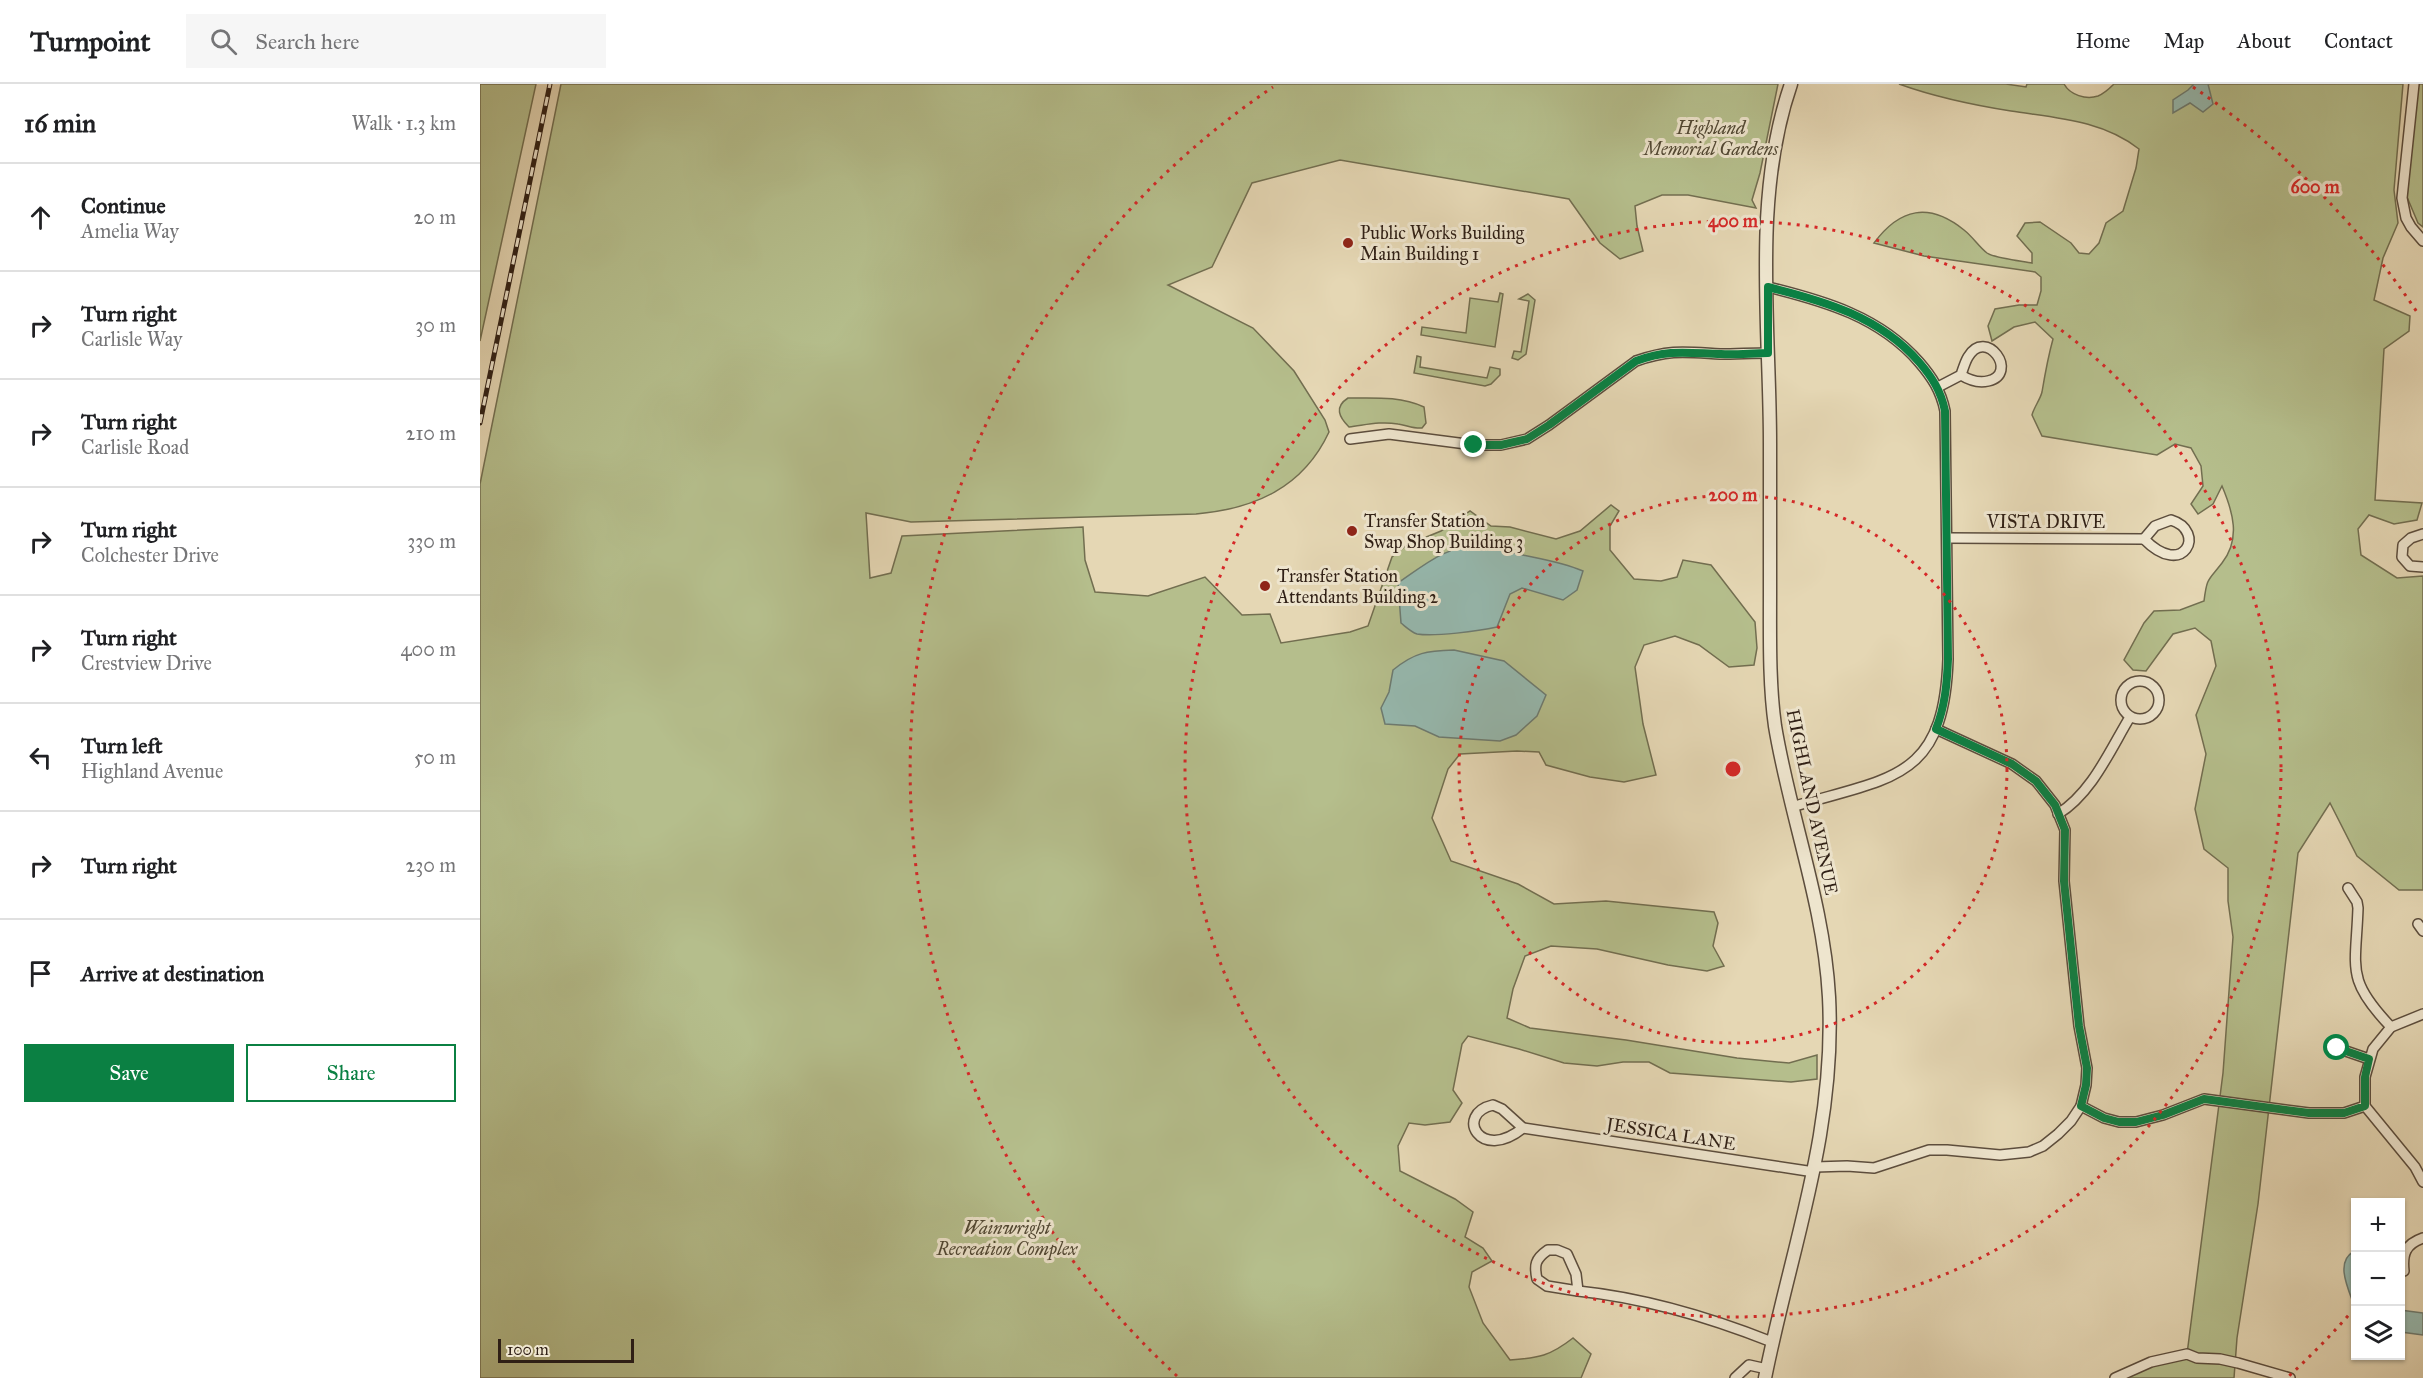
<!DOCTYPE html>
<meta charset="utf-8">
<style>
:root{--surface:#fff;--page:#f6f6f6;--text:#202124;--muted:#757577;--line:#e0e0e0;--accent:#0b8043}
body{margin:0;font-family:"IM FELL Great Primer",serif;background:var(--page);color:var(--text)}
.controls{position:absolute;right:18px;bottom:18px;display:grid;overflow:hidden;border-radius:0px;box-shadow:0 2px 4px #0004}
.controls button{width:54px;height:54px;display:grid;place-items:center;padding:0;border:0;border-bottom:2px solid var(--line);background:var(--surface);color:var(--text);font:30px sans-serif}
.scale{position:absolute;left:18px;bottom:15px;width:136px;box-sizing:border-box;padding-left:6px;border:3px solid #2f1f15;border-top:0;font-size:16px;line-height:21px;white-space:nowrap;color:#2f1f15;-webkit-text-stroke:4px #eee5ce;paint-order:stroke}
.stop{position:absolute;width:18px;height:18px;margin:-14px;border:4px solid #0b8043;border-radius:50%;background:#fff}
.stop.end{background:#0b8043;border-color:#fff;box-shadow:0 2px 6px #0008}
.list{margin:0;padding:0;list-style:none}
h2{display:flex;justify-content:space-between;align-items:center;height:78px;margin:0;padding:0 24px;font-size:26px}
h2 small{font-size:20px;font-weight:400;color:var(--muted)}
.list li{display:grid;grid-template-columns:39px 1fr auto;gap:18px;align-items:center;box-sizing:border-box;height:108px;padding:0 24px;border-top:2px solid var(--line)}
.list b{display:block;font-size:22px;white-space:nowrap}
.list p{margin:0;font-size:20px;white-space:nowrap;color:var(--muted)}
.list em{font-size:20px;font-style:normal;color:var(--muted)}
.actions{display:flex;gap:12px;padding:18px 24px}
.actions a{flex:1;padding:14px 0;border:2px solid var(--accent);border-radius:0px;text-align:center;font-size:21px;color:var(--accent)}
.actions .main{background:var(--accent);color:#fff}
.icon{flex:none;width:33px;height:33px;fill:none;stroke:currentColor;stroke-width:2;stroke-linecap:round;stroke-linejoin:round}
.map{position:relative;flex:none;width:1943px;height:1294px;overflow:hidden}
header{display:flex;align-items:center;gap:36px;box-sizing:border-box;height:84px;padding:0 30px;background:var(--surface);border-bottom:2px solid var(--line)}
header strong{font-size:28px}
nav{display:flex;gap:33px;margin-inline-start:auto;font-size:21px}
.search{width:420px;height:54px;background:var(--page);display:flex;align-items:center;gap:15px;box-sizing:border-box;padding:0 21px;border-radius:0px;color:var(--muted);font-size:22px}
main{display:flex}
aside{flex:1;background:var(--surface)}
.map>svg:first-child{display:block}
</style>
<header>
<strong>Turnpoint</strong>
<div class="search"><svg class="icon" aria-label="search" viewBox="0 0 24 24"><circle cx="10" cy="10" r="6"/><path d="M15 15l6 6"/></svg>Search here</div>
<nav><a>Home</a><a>Map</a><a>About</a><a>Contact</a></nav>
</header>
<main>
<aside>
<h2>16 min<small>Walk · 1.3 km</small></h2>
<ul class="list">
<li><svg class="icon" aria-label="ahead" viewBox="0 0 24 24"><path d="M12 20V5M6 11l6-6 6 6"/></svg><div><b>Continue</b><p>Amelia Way</p></div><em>20 m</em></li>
<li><svg class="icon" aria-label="right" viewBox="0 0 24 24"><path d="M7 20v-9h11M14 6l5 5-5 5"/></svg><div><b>Turn right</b><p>Carlisle Way</p></div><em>30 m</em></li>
<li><svg class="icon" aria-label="right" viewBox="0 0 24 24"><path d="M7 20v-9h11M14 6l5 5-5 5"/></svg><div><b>Turn right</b><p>Carlisle Road</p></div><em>210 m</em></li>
<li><svg class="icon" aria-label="right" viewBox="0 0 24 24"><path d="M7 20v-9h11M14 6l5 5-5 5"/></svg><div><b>Turn right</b><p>Colchester Drive</p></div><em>330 m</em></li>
<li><svg class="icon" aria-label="right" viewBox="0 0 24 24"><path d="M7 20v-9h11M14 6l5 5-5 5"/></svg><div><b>Turn right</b><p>Crestview Drive</p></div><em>400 m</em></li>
<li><svg class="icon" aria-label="left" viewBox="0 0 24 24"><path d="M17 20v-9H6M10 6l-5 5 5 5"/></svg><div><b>Turn left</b><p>Highland Avenue</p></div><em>50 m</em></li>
<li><svg class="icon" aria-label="right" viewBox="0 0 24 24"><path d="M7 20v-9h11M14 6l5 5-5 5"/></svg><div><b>Turn right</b></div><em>230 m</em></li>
<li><svg class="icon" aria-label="arrive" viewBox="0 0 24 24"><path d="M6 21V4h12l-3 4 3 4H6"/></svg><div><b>Arrive at destination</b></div></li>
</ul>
<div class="actions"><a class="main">Save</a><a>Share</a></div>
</aside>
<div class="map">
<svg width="1943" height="1294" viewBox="0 0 1943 1294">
<rect width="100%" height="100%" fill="#e5d7b4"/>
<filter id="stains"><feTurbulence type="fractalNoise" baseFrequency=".00333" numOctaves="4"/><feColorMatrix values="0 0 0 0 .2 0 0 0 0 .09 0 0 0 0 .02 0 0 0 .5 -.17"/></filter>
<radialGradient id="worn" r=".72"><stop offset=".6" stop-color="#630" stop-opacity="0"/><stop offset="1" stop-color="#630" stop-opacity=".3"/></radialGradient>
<!-- green -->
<g fill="#b5be8c" stroke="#726e50" stroke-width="1.5">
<polygon points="0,0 56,0 0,257"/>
<path d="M 81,0 L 1298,0 L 1280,89 L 1272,116 L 1276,124 L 1208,111 L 1182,111 L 1155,122 L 1157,142 L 1163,167 L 1140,175 L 1120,159 L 1089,115 L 860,76 L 772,99 L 732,183 L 688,201 L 773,244 L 814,287 L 845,336 L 849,348 C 823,404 774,425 716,430 L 431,438 L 386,429 L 390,494 L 411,489 L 422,452 L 603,443 L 605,476 L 615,508 L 668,512 L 725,493 L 762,531 L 790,530 L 801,559 L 870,548 L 888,542 L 912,473 L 927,461 L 961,447 L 990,427 L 1011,442 L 1030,443 L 1076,455 L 1100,447 L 1131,421 L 1139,427 L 1130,442 L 1130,466 L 1154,495 L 1181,497 L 1197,493 L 1203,476 L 1231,481 L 1275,538 L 1277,564 L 1274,581 L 1249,583 L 1219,561 L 1195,552 L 1164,561 L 1155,583 L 1163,640 L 1176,691 L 1144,698 L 1110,693 L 1066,681 L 1059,668 L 1037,667 L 980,670 L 968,685 L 952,734 L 971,777 L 1038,800 L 1074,820 L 1126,817 L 1234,828 L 1238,839 L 1233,862 L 1244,882 L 1227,887 L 1188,881 L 1117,865 L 1071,862 L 1045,872 L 1033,905 L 1027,934 L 1050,944 L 1146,956 L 1257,974 L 1309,979 L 1337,971 L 1337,995 L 1311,998 L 1190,989 L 1169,978 L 1143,978 L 1117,982 L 1084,979 L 1039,965 L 988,952 L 982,960 L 973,1006 L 982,1019 L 970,1038 L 945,1041 L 929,1039 L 918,1062 L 920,1087 L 975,1115 L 993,1128 L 985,1153 L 1003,1164 L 1012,1177 L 992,1188 L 989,1203 L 1003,1239 L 1030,1276 C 1059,1274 1070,1272 1093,1254 L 1111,1270 L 1101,1294 L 0,1294 L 0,400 Z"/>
<path d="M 1419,0 L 1526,0 L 1546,3 L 1547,0 L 1584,0 C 1590,11 1606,16 1618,12 C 1623,10 1630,4 1634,0 L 1923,0 L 1914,106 L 1918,139 L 1903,174 L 1894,216 L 1930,232 L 1929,247 L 1904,265 L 1895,416 L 1942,419 L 1937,436 L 1914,440 L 1889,431 L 1878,445 L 1881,471 L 1917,494 L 1943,492 L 1943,806 L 1919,806 L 1877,772 L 1850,719 L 1818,769 L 1778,1120 L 1757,1254 L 1754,1294 L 1647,1294 L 1657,1288 L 1707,1270 L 1743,989 L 1753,853 L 1748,817 L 1748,784 L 1724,765 L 1715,725 L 1726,670 L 1716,631 L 1736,582 L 1731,557 L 1715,544 L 1693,550 L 1666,587 L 1653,586 L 1644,576 L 1664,539 L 1674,527 L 1700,526 L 1724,517 C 1727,493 1728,497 1742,479 C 1761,455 1753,428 1742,402 L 1733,420 L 1718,430 L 1711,420 L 1723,402 L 1721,382 L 1711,364 L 1695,360 L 1677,371 L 1562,352 L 1552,331 C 1554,323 1560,316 1562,308 C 1565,290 1568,273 1573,255 L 1555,238 L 1534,243 L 1512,257 L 1508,242 L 1515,225 L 1539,221 L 1557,221 L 1561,207 L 1561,193 L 1555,188 L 1444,172 L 1394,159 C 1420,124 1449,118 1484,146 C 1493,153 1499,163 1507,169 C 1514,174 1541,177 1552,179 L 1552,169 L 1537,152 L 1545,139 L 1560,138 L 1591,159 L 1599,169 L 1609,170 L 1619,159 L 1626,139 L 1643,127 L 1656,84 L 1659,65 C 1622,36 1576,34 1531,27 C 1493,21 1455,13 1419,0 Z"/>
<polygon points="1939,0 1943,0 1943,143 1938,139 1927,113 1935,14"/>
<polygon points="1020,209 1023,210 1015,263 941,251 942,243 986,249 990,214 1018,218"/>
<polygon points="1048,210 1055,216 1046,270 1038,276 1032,274 1034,267 1041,268 1049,217 1039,215"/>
<polygon points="937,272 941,273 940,283 1007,294 1010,283 1020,285 1020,291 1011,300 1005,302 934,289"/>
<path d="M 868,314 C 895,314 920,312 944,323 L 946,339 L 942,344 C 934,345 926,341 918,340 C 900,337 886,341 869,343 C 859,333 854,323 868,314 Z"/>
</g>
<!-- water -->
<g fill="#96b9af" stroke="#6d7b71" stroke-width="1.5">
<polygon points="1714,0 1728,0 1733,20 1723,28 1710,19 1693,29 1693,16 1708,6"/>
<path d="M 1003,460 C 1036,473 1070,473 1103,487 L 1097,506 L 1083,516 L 1042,504 L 1030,510 L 1017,543 C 999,547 954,553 937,550 C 931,548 926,543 921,539 L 918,499 C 947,479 966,462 1003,460 Z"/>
<path d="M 974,566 L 1024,577 L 1066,611 L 1057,632 L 1036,651 L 1020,657 L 959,653 L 935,642 L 905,640 L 901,624 L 909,608 L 913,586 C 935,568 947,567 974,566 Z"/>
<path d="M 1873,1168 L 1876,1168 L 1875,1224 C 1870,1208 1854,1179 1873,1168 Z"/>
<polygon points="1920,1226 1943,1229 1943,1251 1921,1248"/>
</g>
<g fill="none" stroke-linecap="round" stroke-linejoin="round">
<defs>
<g id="minor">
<polyline points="1934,0 1922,114 1926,134 1931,143 1943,157"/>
<path d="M 1288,203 C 1345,217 1400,233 1439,278 C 1452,293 1461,307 1465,327 L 1468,575 C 1464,697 1411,693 1312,723"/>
<path d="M 1458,303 L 1481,291 C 1483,285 1485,278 1488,273 C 1506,242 1540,290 1508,297 C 1499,299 1489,296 1481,291"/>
<path d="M 870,355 L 909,350 L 994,361 L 1021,361 L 1047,355 L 1069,341 L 1156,277 C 1190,265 1206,268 1240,270 C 1256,270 1272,269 1288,269"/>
<path d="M 1691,436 C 1727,447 1704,496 1664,455 L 1675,442 Z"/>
<polyline points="1943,450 1931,454 1923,461 1922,473 1930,482 1943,483"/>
<polyline points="1468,454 1664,455"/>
<circle cx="1660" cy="616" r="19"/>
<path d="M 1578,730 C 1612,709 1630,666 1650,633"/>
<path d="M 1868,804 L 1877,818 L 1878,824 C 1876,885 1865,895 1911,943"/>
<polyline points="1938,840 1943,847"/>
<polyline points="1943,930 1911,943 1893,965 1885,993 1885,1022 1935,1083 1943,1098"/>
<polyline points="1857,964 1889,975"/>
<path d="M 1013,1021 L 1022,1025 L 1043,1044 C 1000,1079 974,1030 1013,1021 Z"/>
<polyline points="1601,1022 1624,1034 1639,1038 1656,1038 1683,1031 1724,1015 1829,1029 1864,1029 1885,1022"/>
<polyline points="1043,1044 1334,1088"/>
<polyline points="1335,1083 1367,1082 1394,1084 1449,1066 1467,1066 1520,1071 1549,1068 1563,1062 1578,1050 1591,1037 1601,1022 1606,1001 1607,984 1599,942 1584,797 1585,746 1575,721 1556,697 1532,680 1456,645"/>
<path d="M 1068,1166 L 1077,1166 L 1087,1170 L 1096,1190 L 1098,1207 L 1067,1202 L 1057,1195 C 1054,1181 1055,1175 1068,1166 Z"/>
<path d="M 1924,1187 C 1922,1169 1926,1160 1943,1154"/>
<path d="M 1098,1207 C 1166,1214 1229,1233 1292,1258"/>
<polyline points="1255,1294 1269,1281 1287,1285"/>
<polyline points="1635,1294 1671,1278 1707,1270 1717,1274 1740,1275 1758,1279 1810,1294"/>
</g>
<path id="tertiary" d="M 1285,1294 C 1311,1164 1356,1048 1349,913 C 1344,820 1310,733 1295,642 C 1289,599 1290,554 1290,511 C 1290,460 1290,410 1290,359 C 1290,241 1272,113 1311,0"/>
</defs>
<!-- minor casing -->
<use href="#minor" stroke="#5c4d3d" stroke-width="12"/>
<!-- tertiary casing -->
<use href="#tertiary" stroke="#5c4d3d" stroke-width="15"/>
<!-- minor -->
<use href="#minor" stroke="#eee5ce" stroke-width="9"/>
<!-- tertiary -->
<use href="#tertiary" stroke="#eee5ce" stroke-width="12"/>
<defs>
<polyline id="rail" points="0,339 70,0"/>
</defs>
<!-- rail casing -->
<use href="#rail" stroke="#2f1f15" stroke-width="5"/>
<!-- rail -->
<use href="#rail" stroke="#eee5ce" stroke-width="3" stroke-dasharray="9" stroke-linecap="butt"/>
</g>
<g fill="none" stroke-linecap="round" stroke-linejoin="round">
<!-- route -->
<path stroke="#0b8043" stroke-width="8" d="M 994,361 L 1021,361 L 1047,355 L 1069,341 L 1156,277 C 1189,265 1207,269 1241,270 C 1256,271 1272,269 1288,269 L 1288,203 C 1345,217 1400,233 1439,278 C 1452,293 1461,307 1465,327 L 1468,575 C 1467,600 1465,622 1456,645 L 1532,680 L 1556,697 L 1575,721 L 1585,746 L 1584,797 L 1599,942 L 1607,984 L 1606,1001 L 1601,1022 L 1624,1034 L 1639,1038 L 1656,1038 L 1683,1031 L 1724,1015 L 1829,1029 L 1864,1029 L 1885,1022 L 1885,993 L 1889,975 L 1857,964"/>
</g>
<!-- distance rings -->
<g fill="none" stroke="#d62828" stroke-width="3" stroke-dasharray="3 6">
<circle cx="1253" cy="685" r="274"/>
<circle cx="1253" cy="685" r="548"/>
<path d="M1874 1225A823 823 0 0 1 1809 1292M697 1292A823 823 0 0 1 793 3M1713 3A823 823 0 0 1 1939 231"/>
</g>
<!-- markers -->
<g fill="#8f2418" stroke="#eee5ce" stroke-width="2">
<circle cx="868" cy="159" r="6"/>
<circle cx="872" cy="447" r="6"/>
<circle cx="785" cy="502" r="6"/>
</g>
<g text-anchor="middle" stroke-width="6" stroke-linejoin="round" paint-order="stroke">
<!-- park labels -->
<g font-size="18" font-style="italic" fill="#504733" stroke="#eee5ce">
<text x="1231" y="50">Highland<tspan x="1231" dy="21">Memorial Gardens</tspan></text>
<text x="527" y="1150">Wainwright<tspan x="527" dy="21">Recreation Complex</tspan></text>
</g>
<!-- poi labels -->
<g font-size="18" fill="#2f1f15" stroke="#eee5ce" text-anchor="start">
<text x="880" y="155">Public Works Building<tspan x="880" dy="21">Main Building 1</tspan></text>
<text x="884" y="443">Transfer Station<tspan x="884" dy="21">Swap Shop Building 3</tspan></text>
<text x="797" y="498">Transfer Station<tspan x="797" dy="21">Attendants Building 2</tspan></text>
</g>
<!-- street labels -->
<g font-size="18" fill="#2f1f15" stroke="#eee5ce">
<text x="1566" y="444">VISTA DRIVE</text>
<text transform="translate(1332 718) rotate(78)" y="6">HIGHLAND AVENUE</text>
<text transform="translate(1191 1050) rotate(9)" y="6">JESSICA LANE</text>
</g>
</g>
<circle cx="1253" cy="685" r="9" fill="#d62828" stroke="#eee5ce" stroke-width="3"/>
<g font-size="18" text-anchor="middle" font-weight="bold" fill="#d62828" stroke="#eee5ce" stroke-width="6" stroke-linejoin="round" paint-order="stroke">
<text x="1835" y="109">600 m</text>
<text x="1253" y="143">400 m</text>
<text x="1253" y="417">200 m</text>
</g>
<rect width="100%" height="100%" filter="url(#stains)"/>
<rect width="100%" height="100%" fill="url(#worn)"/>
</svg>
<div class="controls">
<button>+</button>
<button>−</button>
<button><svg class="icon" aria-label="layers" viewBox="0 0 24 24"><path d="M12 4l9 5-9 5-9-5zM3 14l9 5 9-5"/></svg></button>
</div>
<div class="scale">100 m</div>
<div class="stop" style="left:1857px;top:964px"></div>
<div class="stop end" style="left:994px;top:361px"></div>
</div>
</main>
